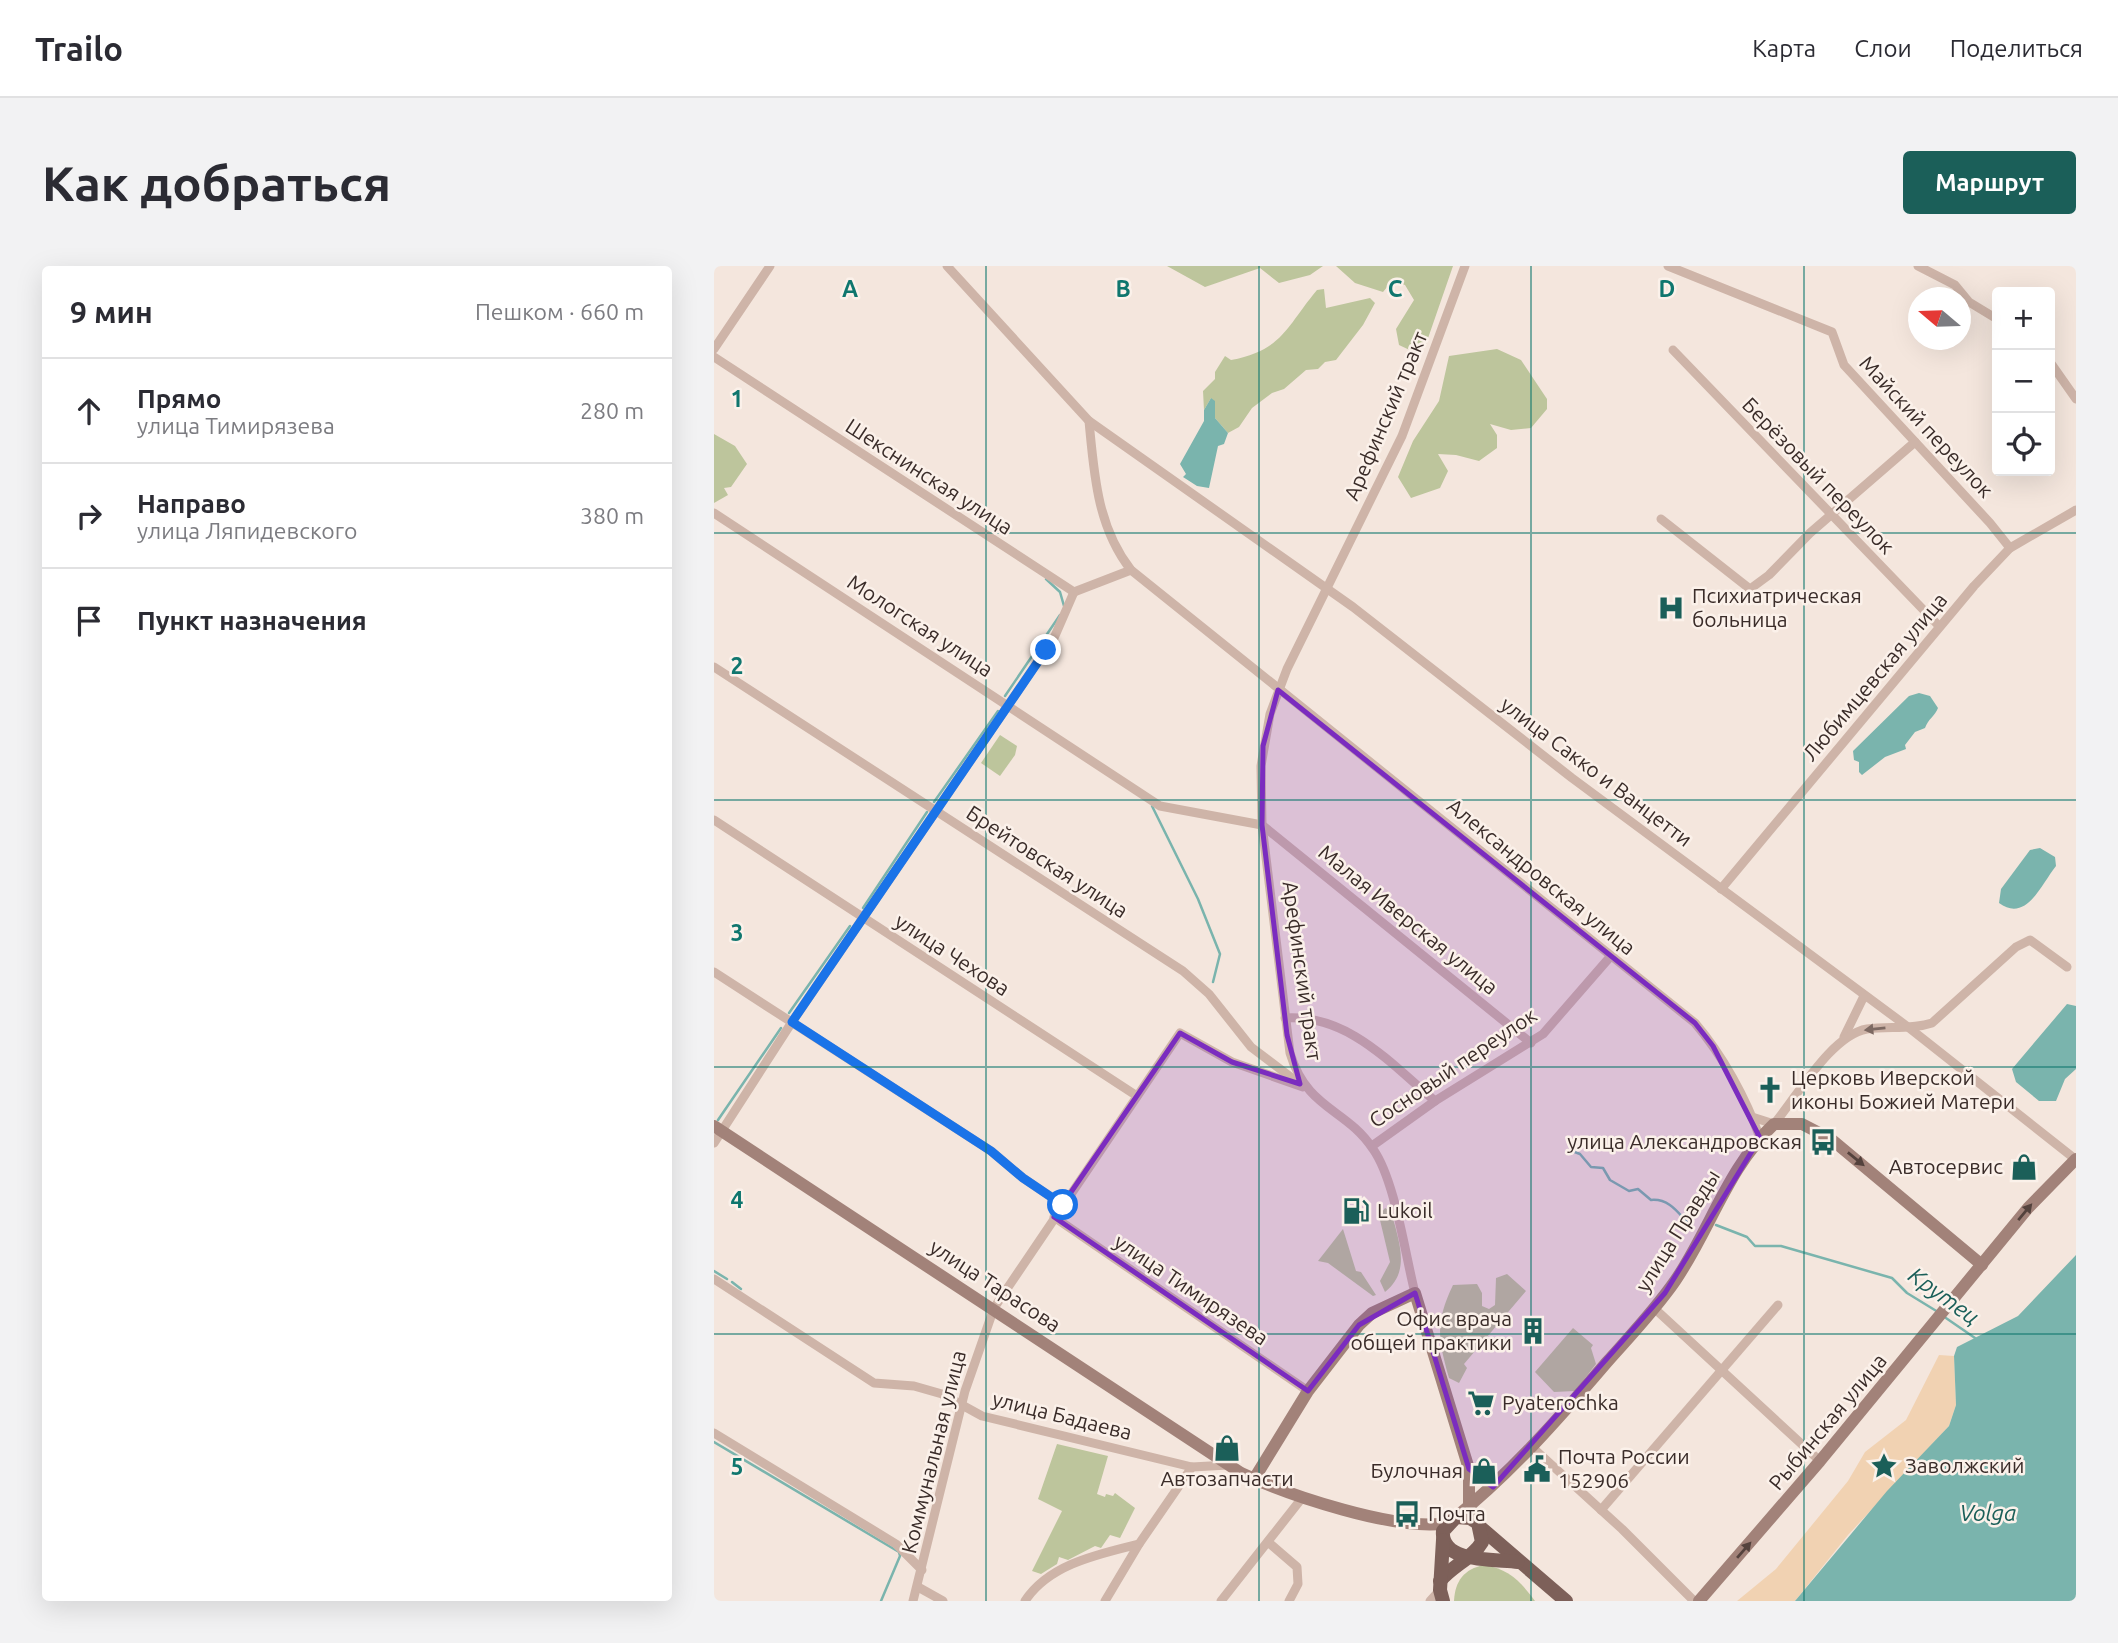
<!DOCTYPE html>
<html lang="ru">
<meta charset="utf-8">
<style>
:root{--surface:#fff;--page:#f2f2f3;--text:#2b2b33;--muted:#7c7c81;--line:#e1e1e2;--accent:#1b5f59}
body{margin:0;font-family:Ubuntu,sans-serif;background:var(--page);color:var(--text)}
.controls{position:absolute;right:21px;top:21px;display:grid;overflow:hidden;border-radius:7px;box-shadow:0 7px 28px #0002}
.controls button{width:63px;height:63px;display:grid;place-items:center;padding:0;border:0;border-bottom:2px solid var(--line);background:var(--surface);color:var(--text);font:35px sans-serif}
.compass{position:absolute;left:1194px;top:21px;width:63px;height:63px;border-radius:50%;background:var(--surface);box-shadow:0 7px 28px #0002;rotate:289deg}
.stop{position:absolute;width:21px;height:21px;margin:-16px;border:5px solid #1a73e8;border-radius:50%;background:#fff}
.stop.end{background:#1a73e8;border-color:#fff;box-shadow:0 2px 7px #0008}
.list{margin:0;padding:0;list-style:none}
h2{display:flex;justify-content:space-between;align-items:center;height:91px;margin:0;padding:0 28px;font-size:30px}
h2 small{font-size:23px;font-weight:400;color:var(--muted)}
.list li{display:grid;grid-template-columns:46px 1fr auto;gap:21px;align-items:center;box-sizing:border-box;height:105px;padding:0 28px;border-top:2px solid var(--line)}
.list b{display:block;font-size:26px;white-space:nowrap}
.list p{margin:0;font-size:23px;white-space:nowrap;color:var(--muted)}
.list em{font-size:23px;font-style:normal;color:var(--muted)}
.icon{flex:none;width:38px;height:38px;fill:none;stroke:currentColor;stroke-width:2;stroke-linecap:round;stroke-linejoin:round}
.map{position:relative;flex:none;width:1362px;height:1335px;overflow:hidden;border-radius:7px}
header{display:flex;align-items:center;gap:42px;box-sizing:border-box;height:98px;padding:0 35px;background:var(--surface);border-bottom:2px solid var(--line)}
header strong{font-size:33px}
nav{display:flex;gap:38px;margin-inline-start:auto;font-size:24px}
.intro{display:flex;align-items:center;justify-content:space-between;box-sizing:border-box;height:168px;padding:0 42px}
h1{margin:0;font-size:49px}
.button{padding:18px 32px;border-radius:7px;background:var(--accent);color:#fff;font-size:24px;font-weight:700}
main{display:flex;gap:42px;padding:0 42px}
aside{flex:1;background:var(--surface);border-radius:7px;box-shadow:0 7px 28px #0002}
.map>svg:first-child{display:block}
</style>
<header>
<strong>Trailo</strong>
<nav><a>Карта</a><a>Слои</a><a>Поделиться</a></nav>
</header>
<div class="intro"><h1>Как добраться</h1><a class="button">Маршрут</a></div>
<main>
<aside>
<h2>9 мин<small>Пешком · 660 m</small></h2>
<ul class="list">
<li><svg class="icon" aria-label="ahead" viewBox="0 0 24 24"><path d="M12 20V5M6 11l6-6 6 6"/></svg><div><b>Прямо</b><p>улица Тимирязева</p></div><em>280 m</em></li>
<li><svg class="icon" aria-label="right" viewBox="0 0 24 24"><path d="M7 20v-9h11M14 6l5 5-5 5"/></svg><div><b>Направо</b><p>улица Ляпидевского</p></div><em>380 m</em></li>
<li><svg class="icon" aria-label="arrive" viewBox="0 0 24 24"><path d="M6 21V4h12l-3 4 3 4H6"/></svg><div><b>Пункт назначения</b></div></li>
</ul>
</aside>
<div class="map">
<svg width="1362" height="1335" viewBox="0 0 1362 1335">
<rect width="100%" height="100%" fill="#f4e6dd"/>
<!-- green -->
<g fill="#bdc59c">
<polygon points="453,0 609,0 596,9 565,17 546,2 491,21"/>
<polygon points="622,0 739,0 712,78 702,87 685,79 682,63 700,34 691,19 678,15 669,26 641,17"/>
<path d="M 610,23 L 612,42 L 656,32 L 661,37 L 649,59 L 622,94 L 611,96 L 604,103 L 592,104 L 570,123 L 558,127 L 538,142 L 525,161 L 514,167 L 501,152 L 497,132 L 490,144 L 489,125 L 501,113 L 501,106 L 511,90 L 517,94 C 569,84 572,61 603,24 Z"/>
<polygon points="783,83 807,94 833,133 833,143 817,162 797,164 776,158 783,169 783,182 765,195 742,189 724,188 734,205 726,222 697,232 684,211 699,175 725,135 735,90"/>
<polygon points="0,168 21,180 33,198 17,221 10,222 14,229 0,237"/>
<polygon points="286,469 303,480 301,489 286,510 267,497"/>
<path d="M 671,942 L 677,945 C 684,973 698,1005 671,1026 L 666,1015 L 676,996 L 665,950 Z"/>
<polygon points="629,963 642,1005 647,1006 662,1029 659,1030 614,997 604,995"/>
<path d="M 793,1008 L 812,1025 L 750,1098 L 753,1102 L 745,1117 L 735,1112 C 724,1072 721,1057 739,1019 L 763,1018 L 768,1027 L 768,1040 L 775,1043 L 781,1039 L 782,1012 Z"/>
<polygon points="859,1062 879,1079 877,1082 882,1098 861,1125 840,1126 821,1106"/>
<polygon points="343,1178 394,1190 383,1228 391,1231 392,1228 399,1230 401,1227 421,1242 406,1272 396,1269 387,1282 381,1280 354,1294 345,1291 343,1298 327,1308 318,1305 348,1245 324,1233"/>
<path d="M 770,1299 C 795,1303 806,1315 821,1335 L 740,1335 C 741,1315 750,1303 770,1299 Z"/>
</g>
<!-- sand -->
<polygon fill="#f1d2b2" points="1225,1089 1240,1090 1242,1139 1235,1160 1134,1269 1081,1335 1023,1335 1062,1303 1134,1215 1151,1186 1192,1154"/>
<!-- water -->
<g fill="#7ab4ad">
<polygon points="497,132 501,135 501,152 514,167 510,178 504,180 495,222 483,220 469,211 472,208 466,198 490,155 490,144"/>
<path d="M 1205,427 L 1216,430 L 1224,442 C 1221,450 1214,453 1211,462 L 1201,466 L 1191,479 L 1192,483 L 1171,491 L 1148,509 L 1145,506 L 1145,496 L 1140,494 L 1139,485 L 1195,430 Z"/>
<path d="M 1326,582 L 1341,591 L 1342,600 C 1327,619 1312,657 1285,637 L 1287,623 L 1316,584 Z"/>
<polygon points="1353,738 1362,740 1362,803 1351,813 1342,835 1325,835 1302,816 1298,803"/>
<polygon points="1362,989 1362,1335 1081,1335 1173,1225 1235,1160 1242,1139 1240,1090 1243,1081 1304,1050"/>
</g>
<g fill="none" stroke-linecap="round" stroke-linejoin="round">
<!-- stream -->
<g stroke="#7ab4ad" stroke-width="2.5">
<polyline points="332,313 346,326 350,340"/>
<polyline points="291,430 346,349"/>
<polyline points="220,536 284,445"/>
<polyline points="438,540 484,633 506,688 499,716"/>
<polyline points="149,642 213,546"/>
<polyline points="75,747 136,660"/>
<polyline points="4,854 67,762"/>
<path d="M 858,885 L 866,888 L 877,901 L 889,902 L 896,914 L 915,925 L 924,923 L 937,934 C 958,932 967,952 979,962"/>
<polyline points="1002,959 1033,971 1041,980 1067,980 1178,1012 1193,1027 1224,1046"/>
<polyline points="0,1005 13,1013"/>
<polyline points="18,1016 27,1023"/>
<polyline points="1229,1050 1261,1072"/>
<polyline points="0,1176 185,1286 186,1290 167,1335"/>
</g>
<!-- street -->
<g stroke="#ceb4a8" stroke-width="9">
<polyline points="233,0 375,155 639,341 858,512 1194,761 1361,893"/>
<polyline points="954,0 1118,66 1130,99 1276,257 1296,282"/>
<polyline points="1204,0 1241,19 1255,36 1283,53"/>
<polyline points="0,83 56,0"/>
<polyline points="959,84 1225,360"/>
<polyline points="0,91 360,326 417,304"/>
<polyline points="1336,96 1362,133"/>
<path d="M 375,155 C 380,207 383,261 417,304 L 981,757 C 1009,790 1032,832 1046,872"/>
<polyline points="0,247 446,540 548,559 817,777"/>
<polyline points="947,253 1036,323 1055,309 1096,267 1201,176"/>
<polyline points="0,401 469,705 495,728 537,781 578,812"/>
<polyline points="0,554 423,830"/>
<polyline points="1007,623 1260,320 1296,282 1362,244"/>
<polyline points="0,706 277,885 309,912 349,939"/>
<path d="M 571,752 C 634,748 676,797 721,835"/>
<polyline points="1130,771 1150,730 1152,731"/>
<path d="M 1038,851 L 1060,858 C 1083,831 1117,769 1153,763 C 1175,760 1197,764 1218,757 L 1302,681 L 1316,674 L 1353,701"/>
<polyline points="0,877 78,756 340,372 360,326"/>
<polyline points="658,880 721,835 829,768 896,691"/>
<polyline points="340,951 594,1125"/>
<polyline points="0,1013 160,1117 200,1120 228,1128 268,1150 478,1201 514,1199"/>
<path d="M 701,1027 C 691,988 681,914 659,883 C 632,842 593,844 576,787 L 548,559 L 547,500 L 556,448 L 573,403 L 688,170 L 751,0"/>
<polyline points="940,1042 1106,1195"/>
<polyline points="0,1167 182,1278 208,1304"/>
<polyline points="818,1181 908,1263 980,1335"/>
<polyline points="887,1244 1064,1039"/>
<polyline points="554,1276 583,1301 584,1318 575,1335"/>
<polyline points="204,1321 229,1335"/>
<polyline points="199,1335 251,1125 280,1042 466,767 518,796 589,821"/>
<path d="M 311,1335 C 335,1298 385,1288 425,1278"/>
<polyline points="391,1335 425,1278 478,1201"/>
<polyline points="507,1335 588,1232"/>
<polyline points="716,1335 726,1324"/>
</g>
<!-- secondary -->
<g stroke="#a28279" stroke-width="12">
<path d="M 0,860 L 527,1207 C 574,1229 683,1266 734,1257"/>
<polyline points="540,1213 594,1125 645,1059 658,1047 701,1027 755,1203 755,1240"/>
<path d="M 742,1251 C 798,1206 846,1151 893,1096 C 916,1070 941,1044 961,1015 C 996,964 1014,901 1060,858 L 1088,858 L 1117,873 L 1268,999"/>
<polyline points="985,1335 1106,1195 1314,942 1362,893"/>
</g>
<!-- primary -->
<g stroke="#7d6059" stroke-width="14">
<polyline points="767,1262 852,1335"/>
<path d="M 726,1315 C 738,1300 759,1292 768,1276 L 764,1257 L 756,1252 L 742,1251 L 729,1265 C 726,1297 780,1293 804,1296"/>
<polyline points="729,1335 726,1324 729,1274"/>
</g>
</g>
<!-- one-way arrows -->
<defs><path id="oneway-solid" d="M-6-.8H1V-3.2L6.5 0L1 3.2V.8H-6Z" transform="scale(1.75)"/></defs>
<use fill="#7d6962" href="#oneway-solid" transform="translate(1161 763) rotate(174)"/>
<g fill="#54423d">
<use href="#oneway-solid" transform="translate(1142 893) rotate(39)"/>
<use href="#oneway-solid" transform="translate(1311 946) rotate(-50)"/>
<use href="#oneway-solid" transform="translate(1030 1284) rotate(-49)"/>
</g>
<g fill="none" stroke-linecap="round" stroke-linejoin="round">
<!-- route -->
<polyline stroke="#1a73e8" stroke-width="9" points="332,384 78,756 277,885 309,912 349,939"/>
</g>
<!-- marked area -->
<path fill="#7b2cbf" fill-opacity="0.2" stroke="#7b2cbf" stroke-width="5" stroke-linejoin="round" d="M 564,424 L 981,757 L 999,780 L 1046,872 L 951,1027 L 779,1221 L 755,1203 L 701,1027 L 645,1059 L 594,1125 L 340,951 L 466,767 L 518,796 L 586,818 L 573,769 L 548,559 L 549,480 Z"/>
<!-- grid -->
<path fill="none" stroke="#0f766e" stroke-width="2" stroke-opacity="0.55" d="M 272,0 L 272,1335M 545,0 L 545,1335M 817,0 L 817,1335M 1090,0 L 1090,1335M 0,267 L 1362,267M 0,534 L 1362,534M 0,801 L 1362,801M 0,1068 L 1362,1068"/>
<!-- icons -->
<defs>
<symbol id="hospital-bare" viewBox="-9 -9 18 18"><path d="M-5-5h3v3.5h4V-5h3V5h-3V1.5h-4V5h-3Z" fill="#1b5f59" stroke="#fbf1ea" stroke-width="2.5" paint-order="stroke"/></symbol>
<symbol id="church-bare" viewBox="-9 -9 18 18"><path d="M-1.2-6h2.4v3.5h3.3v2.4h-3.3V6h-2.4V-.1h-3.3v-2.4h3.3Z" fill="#1b5f59" stroke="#fbf1ea" stroke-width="2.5" paint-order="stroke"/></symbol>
<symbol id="bus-bare" viewBox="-9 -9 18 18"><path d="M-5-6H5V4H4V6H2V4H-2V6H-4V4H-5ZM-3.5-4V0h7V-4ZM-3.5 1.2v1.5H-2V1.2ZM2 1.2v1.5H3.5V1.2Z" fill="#1b5f59" stroke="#fbf1ea" stroke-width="2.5" paint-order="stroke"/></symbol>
<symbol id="shop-bare" viewBox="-9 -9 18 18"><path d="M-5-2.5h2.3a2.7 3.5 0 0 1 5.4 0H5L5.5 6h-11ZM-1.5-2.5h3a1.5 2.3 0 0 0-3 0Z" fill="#1b5f59" stroke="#fbf1ea" stroke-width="2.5" paint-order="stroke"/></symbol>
<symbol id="fuel-bare" viewBox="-9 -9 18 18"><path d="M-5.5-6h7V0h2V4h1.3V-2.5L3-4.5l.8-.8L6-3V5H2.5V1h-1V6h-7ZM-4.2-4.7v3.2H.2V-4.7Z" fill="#1b5f59" stroke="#fbf1ea" stroke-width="2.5" paint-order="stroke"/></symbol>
<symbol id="building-bare" viewBox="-9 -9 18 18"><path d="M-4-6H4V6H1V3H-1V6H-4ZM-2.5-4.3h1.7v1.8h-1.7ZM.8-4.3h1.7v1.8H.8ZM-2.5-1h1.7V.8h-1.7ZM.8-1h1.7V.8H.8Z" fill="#1b5f59" stroke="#fbf1ea" stroke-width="2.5" paint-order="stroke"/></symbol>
<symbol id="supermarket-bare" viewBox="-9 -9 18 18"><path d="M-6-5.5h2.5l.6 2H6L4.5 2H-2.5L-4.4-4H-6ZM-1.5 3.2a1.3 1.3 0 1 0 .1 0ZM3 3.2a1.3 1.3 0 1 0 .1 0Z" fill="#1b5f59" stroke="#fbf1ea" stroke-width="2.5" paint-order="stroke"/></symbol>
<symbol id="sight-bare" viewBox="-9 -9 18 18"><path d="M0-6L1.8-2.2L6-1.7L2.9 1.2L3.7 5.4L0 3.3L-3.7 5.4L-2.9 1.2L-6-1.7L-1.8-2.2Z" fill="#1b5f59" stroke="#fbf1ea" stroke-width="2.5" paint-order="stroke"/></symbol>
<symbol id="civic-bare" viewBox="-9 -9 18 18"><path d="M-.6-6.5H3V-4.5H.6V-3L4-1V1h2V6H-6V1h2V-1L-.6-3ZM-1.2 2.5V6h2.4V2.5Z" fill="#1b5f59" stroke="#fbf1ea" stroke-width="2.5" paint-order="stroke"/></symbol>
</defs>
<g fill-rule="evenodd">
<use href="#hospital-bare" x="938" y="323" width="38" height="38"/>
<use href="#church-bare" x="1037" y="805" width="38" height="38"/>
<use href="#bus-bare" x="1090" y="857" width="38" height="38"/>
<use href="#shop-bare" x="1291" y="882" width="38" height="38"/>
<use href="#fuel-bare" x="623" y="926" width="38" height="38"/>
<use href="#building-bare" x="800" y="1046" width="38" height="38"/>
<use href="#supermarket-bare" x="748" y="1118" width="38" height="38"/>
<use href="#shop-bare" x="494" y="1163" width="38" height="38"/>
<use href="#sight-bare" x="1151" y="1181" width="38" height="38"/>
<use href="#civic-bare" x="804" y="1184" width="38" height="38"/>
<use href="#shop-bare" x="751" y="1186" width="38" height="38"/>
<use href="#bus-bare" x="674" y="1229" width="38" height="38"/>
</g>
<g text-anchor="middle" stroke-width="5" stroke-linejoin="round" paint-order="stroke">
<!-- street labels -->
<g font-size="21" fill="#3a2c29" stroke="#fbf1ea">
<text transform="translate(672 150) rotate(-67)" y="7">Арефинский тракт</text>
<text transform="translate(1212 161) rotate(47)" y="7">Майский переулок</text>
<text transform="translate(1104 210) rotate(46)" y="7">Берёзовый переулок</text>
<text transform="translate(215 211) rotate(33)" y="7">Шекснинская улица</text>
<text transform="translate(206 360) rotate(33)" y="7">Мологская улица</text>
<text transform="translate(1161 411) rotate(-50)" y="7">Любимцевская улица</text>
<text transform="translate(882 506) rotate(37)" y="7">улица Сакко и Ванцетти</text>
<text transform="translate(333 596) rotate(33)" y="7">Брейтовская улица</text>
<text transform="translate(827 611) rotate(39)" y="7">Александровская улица</text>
<text transform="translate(694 654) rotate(39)" y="7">Малая Иверская улица</text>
<text transform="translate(238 689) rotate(33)" y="7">улица Чехова</text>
<text transform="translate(588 705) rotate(82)" y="7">Арефинский тракт</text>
<text transform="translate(739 802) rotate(-34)" y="7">Сосновый переулок</text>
<text transform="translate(964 965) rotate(-58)" y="7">улица Правды</text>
<text transform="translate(281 1020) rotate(33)" y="7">улица Тарасова</text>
<text transform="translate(477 1024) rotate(34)" y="7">улица Тимирязева</text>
<text transform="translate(348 1150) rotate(14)" y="7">улица Бадаева</text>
<text transform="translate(1114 1156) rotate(-50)" y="7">Рыбинская улица</text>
<text transform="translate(220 1186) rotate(-76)" y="7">Коммунальная улица</text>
</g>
<!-- poi labels -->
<g font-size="21" fill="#3a2c29" stroke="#fbf1ea" text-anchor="start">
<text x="978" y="337">Психиатрическая<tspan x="978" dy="24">больница</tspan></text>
<text x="1077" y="819">Церковь Иверской<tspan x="1077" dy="24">иконы Божией Матери</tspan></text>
<text x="1088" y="883" text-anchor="end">улица Александровская</text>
<text x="1289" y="908" text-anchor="end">Автосервис</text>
<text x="663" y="952">Lukoil</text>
<text x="798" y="1060" text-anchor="end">Офис врача<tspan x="798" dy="24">общей практики</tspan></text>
<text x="788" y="1144">Pyaterochka</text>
<text x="844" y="1198">Почта России<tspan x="844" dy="24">152906</tspan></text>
<text x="1191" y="1207">Заволжский</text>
<text x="749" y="1212" text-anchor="end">Булочная</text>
<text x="513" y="1220" text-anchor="middle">Автозапчасти</text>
<text x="714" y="1255">Почта</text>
</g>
<!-- water labels -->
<g font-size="23" font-style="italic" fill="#1b5f59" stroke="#fbf1ea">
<text transform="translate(1230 1030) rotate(36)" y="8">Крутец</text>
<text x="1274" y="1255">Volga</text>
</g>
</g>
<g font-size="23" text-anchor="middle" font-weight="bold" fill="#0f766e" stroke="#fbf1ea" stroke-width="5" stroke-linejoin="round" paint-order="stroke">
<text x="136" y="31">A</text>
<text x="409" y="31">B</text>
<text x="681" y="31">C</text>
<text x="953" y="31">D</text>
<text x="23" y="141">1</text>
<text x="23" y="408">2</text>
<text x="23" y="675">3</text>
<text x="23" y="942">4</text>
<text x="23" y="1209">5</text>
</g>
</svg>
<div class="controls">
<button>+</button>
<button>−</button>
<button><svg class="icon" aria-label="locate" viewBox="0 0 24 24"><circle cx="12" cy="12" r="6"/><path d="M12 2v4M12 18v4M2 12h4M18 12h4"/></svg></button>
</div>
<svg class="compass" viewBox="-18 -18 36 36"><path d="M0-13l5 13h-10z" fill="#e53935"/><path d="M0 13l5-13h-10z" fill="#7c7c81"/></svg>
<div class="stop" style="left:349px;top:939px"></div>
<div class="stop end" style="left:332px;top:384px"></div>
</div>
</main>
